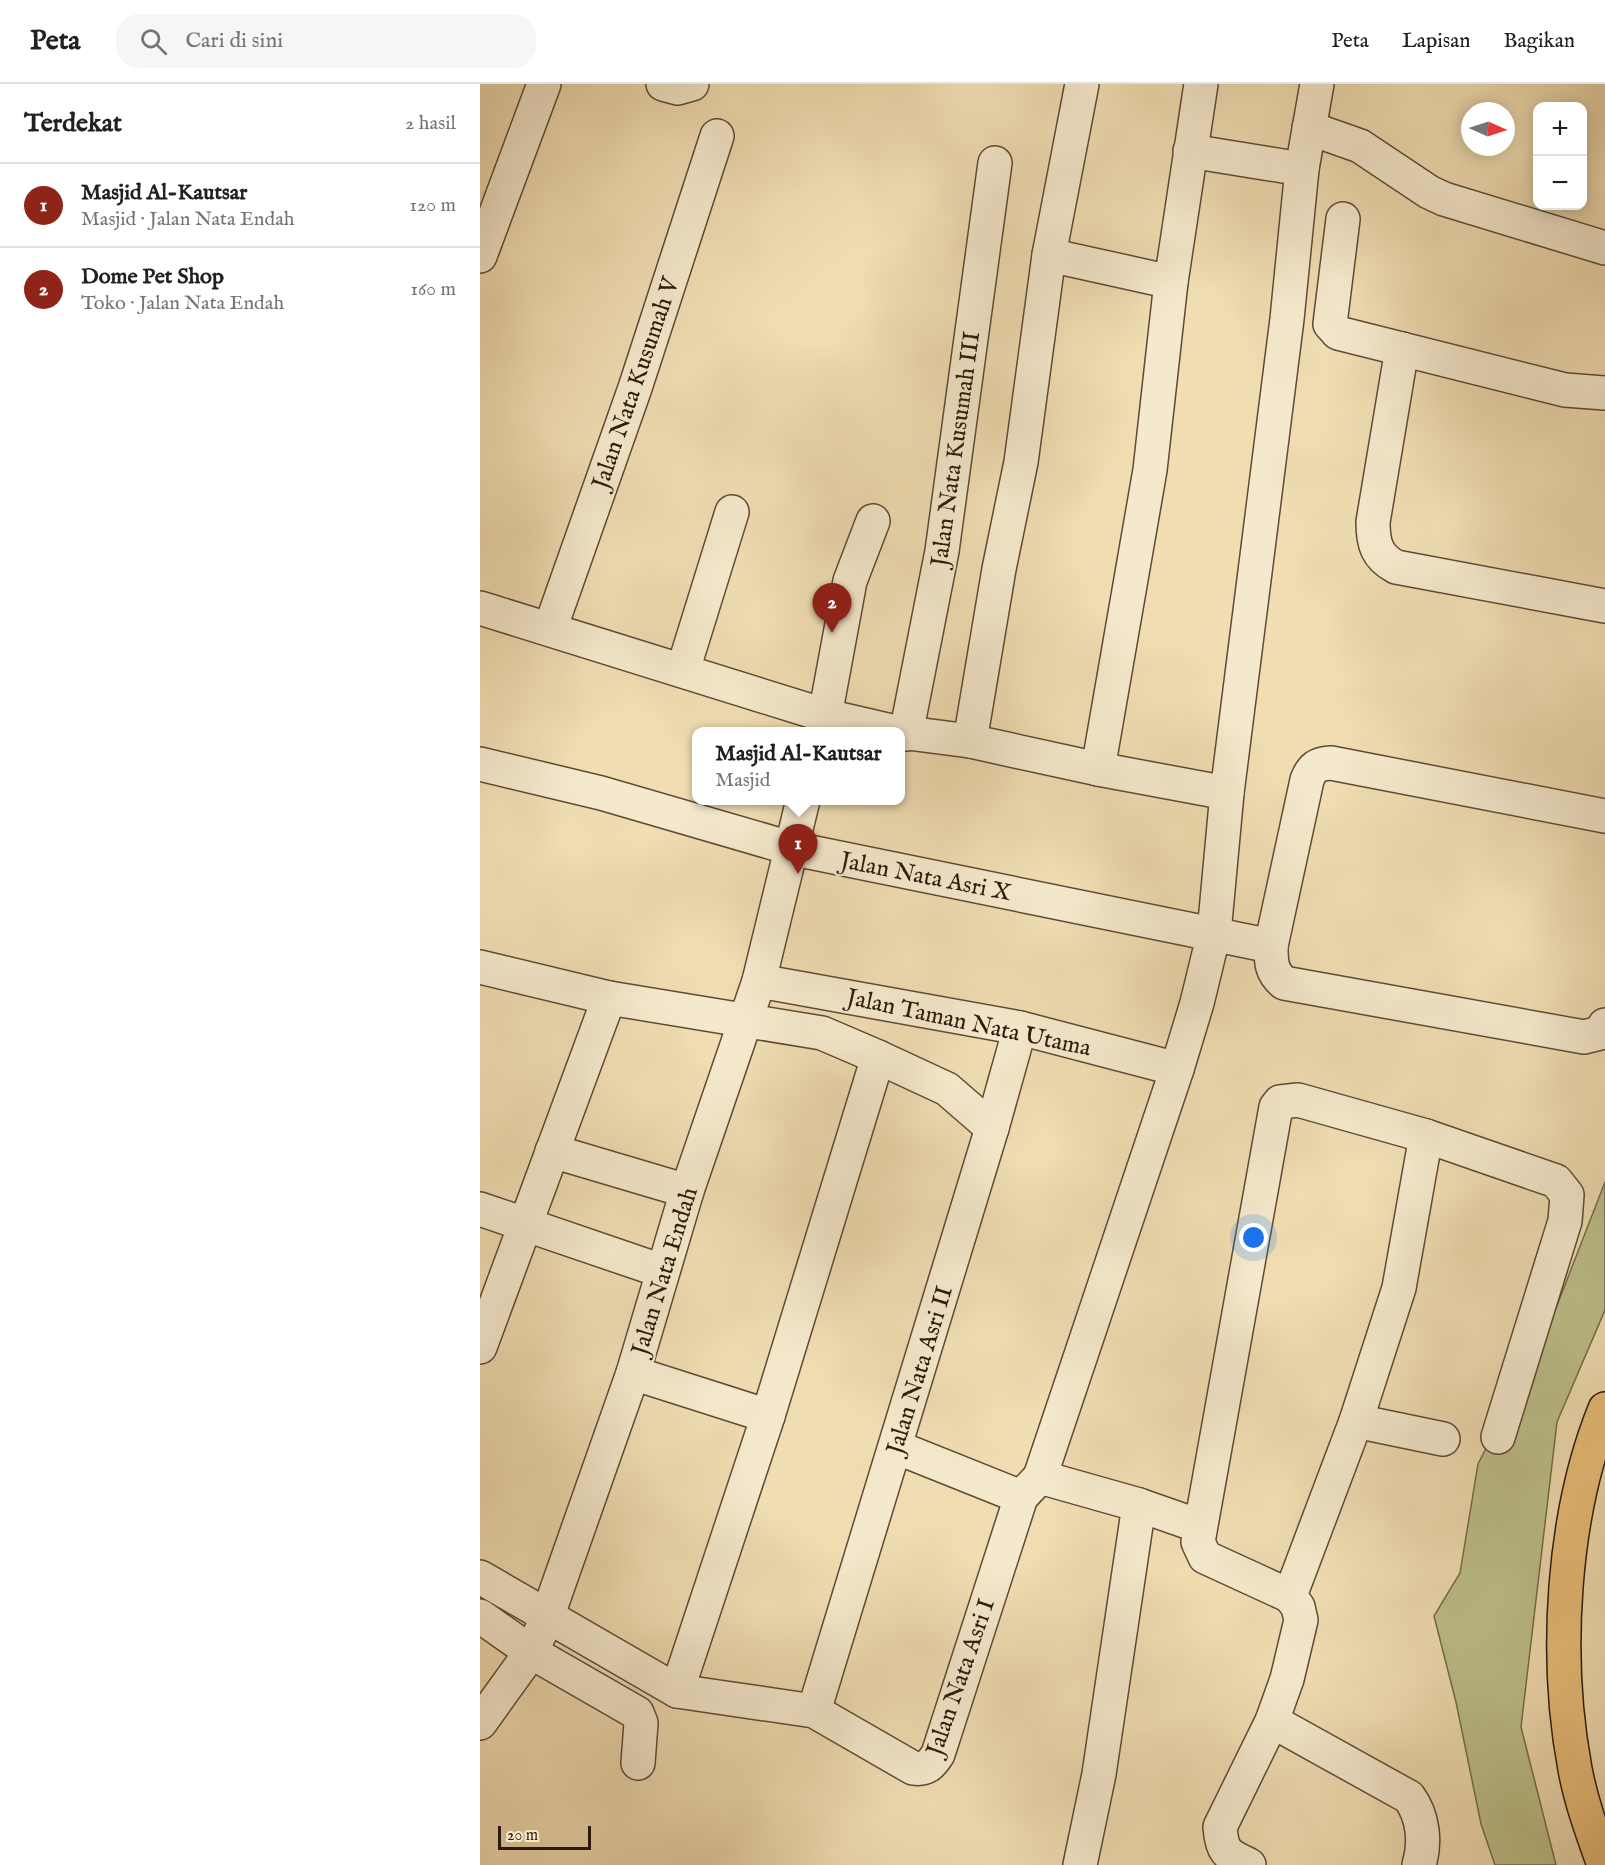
<!DOCTYPE html>
<html lang="id">
<meta charset="utf-8">
<style>
:root{--surface:#fff;--page:#f6f6f6;--text:#202124;--muted:#757577;--line:#e0e0e0;--accent:#8f2418}
body{margin:0;font-family:"IM FELL English",serif;background:var(--page);color:var(--text)}
.controls{position:absolute;right:18px;top:18px;display:grid;overflow:hidden;border-radius:12px;box-shadow:0 3px 15px #0003}
.controls button{width:54px;height:54px;display:grid;place-items:center;padding:0;border:0;border-bottom:2px solid var(--line);background:var(--surface);color:var(--text);font:30px sans-serif}
.compass{position:absolute;left:981px;top:18px;width:54px;height:54px;border-radius:50%;background:var(--surface);box-shadow:0 3px 15px #0003;rotate:93deg}
.scale{position:absolute;left:18px;bottom:15px;width:93px;box-sizing:border-box;padding-left:6px;border:3px solid #2d190d;border-top:0;font-size:16px;line-height:21px;white-space:nowrap;color:#2d190d;-webkit-text-stroke:4px #f5e9cd;paint-order:stroke}
.you{position:absolute;left:774px;top:1154px;width:21px;height:21px;margin:-15px;border:4px solid #fff;border-radius:50%;background:#1a73e8;box-shadow:0 0 0 9px #1a73e833}
.badge{display:grid;place-items:center;width:39px;height:39px;border-radius:50%;background:var(--accent);color:#fff;font-size:20px;font-weight:700}
.pin{position:absolute;translate:-50% -50px;filter:drop-shadow(0 2px 3px #0008)}
.pin::after{content:'';position:absolute;top:32px;width:21px;height:18px;background:inherit;clip-path:polygon(0 0,100% 0,50% 100%)}
.popup{position:absolute;left:212px;top:643px;width:213px;height:78px;box-sizing:border-box;display:grid;place-content:center;border-radius:12px;background:var(--surface);filter:drop-shadow(0 2px 4px #0005);font-size:20px;white-space:nowrap;color:var(--muted)}
.popup b{font-size:22px;color:var(--text)}
.popup::after{content:'';position:absolute;left:50%;top:100%;margin-left:-12px;border:12px solid transparent;border-top-color:var(--surface)}
.list{margin:0;padding:0;list-style:none}
h2{display:flex;justify-content:space-between;align-items:center;height:78px;margin:0;padding:0 24px;font-size:26px}
h2 small{font-size:20px;font-weight:400;color:var(--muted)}
.list li{display:grid;grid-template-columns:39px 1fr auto;gap:18px;align-items:center;box-sizing:border-box;height:84px;padding:0 24px;border-top:2px solid var(--line)}
.list b{display:block;font-size:22px;white-space:nowrap}
.list p{margin:0;font-size:20px;white-space:nowrap;color:var(--muted)}
.list em{font-size:20px;font-style:normal;color:var(--muted)}
.icon{flex:none;width:33px;height:33px;fill:none;stroke:currentColor;stroke-width:2;stroke-linecap:round;stroke-linejoin:round}
.map{position:relative;flex:none;width:1125px;height:1781px;overflow:hidden}
header{display:flex;align-items:center;gap:36px;box-sizing:border-box;height:84px;padding:0 30px;background:var(--surface);border-bottom:2px solid var(--line)}
header strong{font-size:28px}
nav{display:flex;gap:33px;margin-inline-start:auto;font-size:21px}
.search{width:420px;height:54px;background:var(--page);display:flex;align-items:center;gap:15px;box-sizing:border-box;padding:0 21px;border-radius:24px;color:var(--muted);font-size:22px}
main{display:flex}
aside{flex:1;background:var(--surface)}
.map>svg:first-child{display:block}
</style>
<header>
<strong>Peta</strong>
<div class="search"><svg class="icon" aria-label="search" viewBox="0 0 24 24"><circle cx="10" cy="10" r="6"/><path d="M15 15l6 6"/></svg>Cari di sini</div>
<nav><a>Peta</a><a>Lapisan</a><a>Bagikan</a></nav>
</header>
<main>
<aside>
<h2>Terdekat<small>2 hasil</small></h2>
<ul class="list">
<li><span class="badge">1</span><div><b>Masjid Al-Kautsar</b><p>Masjid · Jalan Nata Endah</p></div><em>120 m</em></li>
<li><span class="badge">2</span><div><b>Dome Pet Shop</b><p>Toko · Jalan Nata Endah</p></div><em>160 m</em></li>
</ul>
</aside>
<div class="map">
<svg width="1125" height="1781" viewBox="0 0 1125 1781">
<rect width="100%" height="100%" fill="#f0ddb2"/>
<filter id="stains"><feTurbulence type="fractalNoise" baseFrequency=".00333" numOctaves="4"/><feColorMatrix values="0 0 0 0 .2 0 0 0 0 .09 0 0 0 0 .02 0 0 0 .5 -.17"/></filter>
<radialGradient id="worn" r=".72"><stop offset=".6" stop-color="#630" stop-opacity="0"/><stop offset="1" stop-color="#630" stop-opacity=".3"/></radialGradient>
<!-- green -->
<polygon fill="#bdc08a" stroke="#756c4c" stroke-width="1.5" points="1125,1098 1125,1226 1077,1338 1041,1643 1076,1781 1015,1781 1001,1740 976,1618 954,1532 980,1489 998,1380 1069,1242"/>
<g fill="none" stroke-linecap="round" stroke-linejoin="round">
<defs>
<g id="minor">
<polyline points="183,0 198,4 212,0"/>
<polyline points="829,44 880,62 949,108 964,115 1125,164"/>
<polyline points="710,67 822,85"/>
<polyline points="863,135 850,240 858,249 1085,306 1125,309"/>
<polyline points="569,171 691,198"/>
<polyline points="0,172 64,0"/>
<path d="M 922,265 L 893,438 C 893,460 897,473 916,483 L 1125,522"/>
<polyline points="0,524 347,632 416,648"/>
<polyline points="70,545 155,304 237,52"/>
<polyline points="203,586 252,428"/>
<polyline points="342,648 370,497 393,437"/>
<polyline points="420,648 490,657 618,685 747,709"/>
<polyline points="426,650 462,467 515,79"/>
<polyline points="490,657 519,485 541,378 569,171 602,0"/>
<polyline points="0,680 121,709 310,764 791,862"/>
<polyline points="618,685 670,386 691,198 721,0"/>
<path d="M 1125,732 L 851,679 C 837,680 832,683 827,696 L 791,862 C 791,878 791,888 804,899 L 1104,953 L 1120,949 L 1125,941"/>
<polyline points="0,883 129,914 342,949 398,973 288,1332 197,1607"/>
<polyline points="279,897 540,944 697,985"/>
<polyline points="398,973 467,1005 512,1044"/>
<polyline points="72,1067 207,1107"/>
<polyline points="0,1125 182,1187"/>
<polyline points="0,1263 129,914"/>
<polyline points="153,1289 288,1332"/>
<polyline points="876,1337 963,1355"/>
<polyline points="416,1363 541,1413 560,1393 659,1421"/>
<polyline points="560,1393 697,985 717,919 734,849 747,709 807,235 822,85 837,0"/>
<path d="M 0,1493 L 197,1607 L 334,1627 L 433,1684 C 446,1686 451,1681 458,1670 L 541,1413"/>
<polyline points="810,1512 725,1473 718,1458 796,1023 800,1018 818,1016 946,1052 1076,1097 1087,1111 1085,1137 1018,1353"/>
<polyline points="0,1532 51,1568 157,1629 161,1639 158,1679"/>
<polyline points="334,1627 512,1044 540,944"/>
<path d="M 792,1637 L 929,1713 C 943,1732 946,1758 939,1781"/>
<polyline points="0,1639 51,1568 65,1539 153,1289 207,1107 279,897 323,716"/>
<polyline points="600,1781 619,1690 659,1421 719,1442"/>
<path d="M 769,1781 C 747,1770 742,1769 740,1743 L 792,1637 L 807,1595 L 821,1536 L 818,1523 L 810,1512 L 876,1337 L 919,1204 L 946,1052"/>
</g>
<path id="motorway" d="M 1124,1781 C 1113,1750 1101,1718 1095,1685 C 1074,1573 1082,1431 1125,1325"/>
</defs>
<!-- minor casing -->
<use href="#minor" stroke="#5e4a36" stroke-width="36"/>
<!-- motorway casing -->
<use href="#motorway" stroke="#2d190d" stroke-width="36"/>
<!-- minor -->
<use href="#minor" stroke="#f5e9cd" stroke-width="33"/>
<!-- motorway -->
<use href="#motorway" stroke="#e8be79" stroke-width="33"/>
</g>
<g text-anchor="middle" stroke-width="4.5" stroke-linejoin="round" paint-order="stroke">
<!-- street labels -->
<g font-size="24" fill="#2d190d" stroke="#f5e9cd">
<text transform="translate(155 299) rotate(-71)" y="8">Jalan Nata Kusumah V</text>
<text transform="translate(475 365) rotate(-82)" y="8">Jalan Nata Kusumah III</text>
<text transform="translate(446 792) rotate(11)" y="8">Jalan Nata Asri X</text>
<text transform="translate(489 938) rotate(12)" y="8">Jalan Taman Nata Utama</text>
<text transform="translate(184 1187) rotate(-73)" y="8">Jalan Nata Endah</text>
<text transform="translate(439 1286) rotate(-73)" y="8">Jalan Nata Asri II</text>
<text transform="translate(480 1593) rotate(-71)" y="8">Jalan Nata Asri I</text>
</g>
</g>
<rect width="100%" height="100%" filter="url(#stains)"/>
<rect width="100%" height="100%" fill="url(#worn)"/>
</svg>
<div class="controls">
<button>+</button>
<button>−</button>
</div>
<svg class="compass" viewBox="-18 -18 36 36"><path d="M0-13l5 13h-10z" fill="#e53935"/><path d="M0 13l5-13h-10z" fill="#757577"/></svg>
<div class="scale">20 m</div>
<div class="you"></div>
<div class="pin badge" style="left:318px;top:790px">1</div>
<div class="popup"><b>Masjid Al-Kautsar</b>Masjid</div>
<div class="pin badge" style="left:352px;top:549px">2</div>
</div>
</main>
